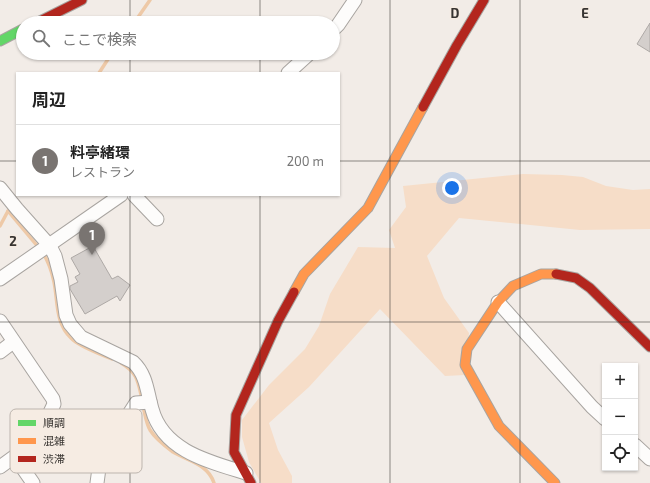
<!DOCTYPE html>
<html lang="ja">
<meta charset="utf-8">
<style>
:root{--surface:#fff;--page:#f2f2f2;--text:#222;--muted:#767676;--line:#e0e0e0;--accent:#797471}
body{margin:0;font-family:"Exo 2","Noto Sans JP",sans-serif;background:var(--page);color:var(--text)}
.controls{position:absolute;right:12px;bottom:12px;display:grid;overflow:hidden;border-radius:0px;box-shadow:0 1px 3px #0004}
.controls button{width:36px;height:36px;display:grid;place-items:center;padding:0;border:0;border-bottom:1px solid var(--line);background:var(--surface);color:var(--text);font:20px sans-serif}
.you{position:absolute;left:452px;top:188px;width:14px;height:14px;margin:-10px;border:3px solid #fff;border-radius:50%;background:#1a73e8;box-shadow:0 0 0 6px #1a73e833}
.badge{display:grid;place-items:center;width:26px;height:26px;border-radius:50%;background:var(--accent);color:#fff;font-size:13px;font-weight:700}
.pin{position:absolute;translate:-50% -33px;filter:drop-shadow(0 1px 2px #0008)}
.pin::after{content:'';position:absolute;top:21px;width:14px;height:12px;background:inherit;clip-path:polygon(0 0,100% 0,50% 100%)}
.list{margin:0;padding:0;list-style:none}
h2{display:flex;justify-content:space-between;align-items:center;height:52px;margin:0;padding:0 16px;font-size:17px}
h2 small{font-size:13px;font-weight:400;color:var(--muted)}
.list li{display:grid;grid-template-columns:26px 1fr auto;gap:12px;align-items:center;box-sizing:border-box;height:72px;padding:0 16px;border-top:1px solid var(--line)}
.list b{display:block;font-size:15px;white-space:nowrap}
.list p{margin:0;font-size:13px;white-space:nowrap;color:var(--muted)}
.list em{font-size:13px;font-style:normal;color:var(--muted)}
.icon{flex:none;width:22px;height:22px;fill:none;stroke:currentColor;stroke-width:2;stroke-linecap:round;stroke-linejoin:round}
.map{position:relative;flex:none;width:650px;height:483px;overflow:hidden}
.search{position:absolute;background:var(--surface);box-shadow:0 1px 3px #0004;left:16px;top:16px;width:324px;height:44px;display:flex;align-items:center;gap:10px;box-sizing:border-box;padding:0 14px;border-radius:22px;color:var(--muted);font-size:15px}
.panel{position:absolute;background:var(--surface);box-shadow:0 1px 3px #0004;left:16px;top:72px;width:324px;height:124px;border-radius:0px}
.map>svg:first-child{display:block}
</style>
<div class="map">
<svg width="650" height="483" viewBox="0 0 650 483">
<rect width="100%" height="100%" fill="#f2ece7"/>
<!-- green -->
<polygon fill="#f6ddc8" points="523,174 562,175 583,177 606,186 633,190 650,189 650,229 580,230 459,218 427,256 444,298 469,333 465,375 445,376 380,309 309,387 269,423 278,450 292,476 292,483 261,483 249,462 242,437 242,420 269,385 305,349 319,326 330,294 358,247 395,248 389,230 406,207 403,186"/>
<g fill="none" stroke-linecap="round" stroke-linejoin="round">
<!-- stream -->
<g stroke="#eec9a7" stroke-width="3.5">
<polyline points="134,23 150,0"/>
<polyline points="99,73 112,53"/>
<polyline points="8,211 39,248"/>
<polyline points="0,226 8,211"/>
<path d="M 43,253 C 48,261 52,272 54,282 C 58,301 55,323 71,338 C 81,348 99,353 112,359"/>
<path d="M 121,363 C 138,373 138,382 142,399"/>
<path d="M 143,406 C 145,414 146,423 150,430 C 155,438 165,446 173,452 C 188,461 208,464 214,483"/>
</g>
</g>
<!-- building -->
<g fill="#d4cfcc" stroke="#aea9a6">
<polygon points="650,23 650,52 637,44"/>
<polygon points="93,246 112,279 118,276 130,285 120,301 117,296 85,314 70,289 70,286 78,282 75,277 80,274 71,258"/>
</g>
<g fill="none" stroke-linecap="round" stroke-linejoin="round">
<defs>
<g id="street">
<polyline points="333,30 338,25 355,0"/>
<polyline points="288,73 310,53"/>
<path d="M 0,188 L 17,209 L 50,246 L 55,256 L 61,279 L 66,315 L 70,324 L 81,337 L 133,362 C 147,375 147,392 152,409 C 163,451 210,462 246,473"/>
<polyline points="134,195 157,219"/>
<polyline points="0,279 121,195"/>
<polyline points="498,302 592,407 605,419"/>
<polyline points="0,321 53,399 54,404 37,440 0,467"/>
<polyline points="0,352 13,342"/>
<polyline points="635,445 650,459"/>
<polyline points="15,457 33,483"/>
<polyline points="97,483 100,461 104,453 136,403 150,402"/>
</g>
<polyline id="fast" points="0,41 23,29"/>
<g id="slow">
<polyline points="294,292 304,274 368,208 423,107"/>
<polyline points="555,483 499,426 465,365 467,349 498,302 513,286 541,274 556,274"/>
</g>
<g id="jam">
<polyline points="36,23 82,0"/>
<polyline points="423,107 457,45 484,0"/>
<polyline points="556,274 576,278 590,288 650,347"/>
<polyline points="251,483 234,452 236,415 278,321 294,292"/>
</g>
</defs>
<!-- street casing -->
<use href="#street" stroke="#a8a4a0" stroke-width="15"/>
<!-- fast casing -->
<use href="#fast" stroke="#a8a4a0" stroke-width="11"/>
<!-- slow casing -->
<use href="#slow" stroke="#a8a4a0" stroke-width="11"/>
<!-- jam casing -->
<use href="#jam" stroke="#a8a4a0" stroke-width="11"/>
<!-- street -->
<use href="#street" stroke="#fdfcfb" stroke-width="13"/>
<!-- fast -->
<use href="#fast" stroke="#63d668" stroke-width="9"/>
<!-- slow -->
<use href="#slow" stroke="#ff974d" stroke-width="9"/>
<!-- jam -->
<use href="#jam" stroke="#b3261e" stroke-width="9"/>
</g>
<!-- grid -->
<path fill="none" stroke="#383431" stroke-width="1" stroke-opacity="0.55" d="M 130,0 L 130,23M 260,0 L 260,23M 390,0 L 390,483M 520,0 L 520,483M 130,53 L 130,73M 260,53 L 260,73M 0,161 L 17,161M 339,161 L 650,161M 130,195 L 130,483M 260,195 L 260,483M 0,322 L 650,322"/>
<!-- legend -->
<rect x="10" y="409" width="132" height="64" rx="6" fill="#f6ece3" stroke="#bdb5ae" stroke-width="1"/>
<rect x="18" y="420" width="18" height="6" fill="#63d668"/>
<rect x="18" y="438" width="18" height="6" fill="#ff974d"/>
<rect x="18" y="456" width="18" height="6" fill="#b3261e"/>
<g font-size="11" fill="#383431">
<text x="43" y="427">順調</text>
<text x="43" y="445">混雑</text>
<text x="43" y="463">渋滞</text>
</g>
<g font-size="13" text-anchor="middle" font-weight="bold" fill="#383431" stroke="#f6ece3" stroke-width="3" stroke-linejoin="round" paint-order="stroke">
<text x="455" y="18">D</text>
<text x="585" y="18">E</text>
<text x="13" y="246">2</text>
</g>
</svg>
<div class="controls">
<button>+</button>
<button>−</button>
<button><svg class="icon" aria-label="locate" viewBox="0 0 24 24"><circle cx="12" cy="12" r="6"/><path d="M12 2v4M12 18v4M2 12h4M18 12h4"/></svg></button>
</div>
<div class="you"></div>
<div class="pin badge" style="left:92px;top:255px">1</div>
<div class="search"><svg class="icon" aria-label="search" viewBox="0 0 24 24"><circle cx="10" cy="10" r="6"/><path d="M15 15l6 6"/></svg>ここで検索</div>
<section class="panel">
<h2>周辺<small></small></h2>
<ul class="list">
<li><span class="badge">1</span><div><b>料亭緒環</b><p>レストラン</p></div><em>200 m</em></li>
</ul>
</section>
</div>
